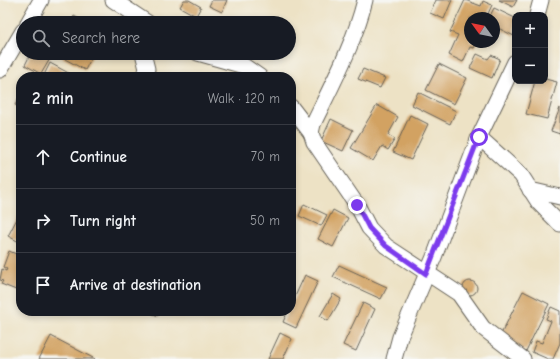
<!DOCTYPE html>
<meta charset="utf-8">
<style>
:root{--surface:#171b24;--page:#20242c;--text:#f1f3f6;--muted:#9ea1a6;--line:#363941}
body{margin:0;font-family:"Comic Neue",sans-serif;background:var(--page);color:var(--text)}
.controls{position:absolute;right:12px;top:12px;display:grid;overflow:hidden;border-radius:8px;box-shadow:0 2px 6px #0003}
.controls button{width:36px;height:36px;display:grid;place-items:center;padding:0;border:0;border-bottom:1px solid var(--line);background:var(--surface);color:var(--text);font:20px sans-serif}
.compass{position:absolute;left:464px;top:12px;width:36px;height:36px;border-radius:50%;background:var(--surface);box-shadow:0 2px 6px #0003;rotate:303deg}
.stop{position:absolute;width:12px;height:12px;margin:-9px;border:3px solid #7c3aed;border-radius:50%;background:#fff}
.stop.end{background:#7c3aed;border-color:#fff;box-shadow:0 1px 4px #0008}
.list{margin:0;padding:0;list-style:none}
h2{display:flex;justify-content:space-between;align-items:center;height:52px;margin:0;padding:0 16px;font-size:17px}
h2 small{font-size:13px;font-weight:400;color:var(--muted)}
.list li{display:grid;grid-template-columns:26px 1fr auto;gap:12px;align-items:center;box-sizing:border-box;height:64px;padding:0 16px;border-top:1px solid var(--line)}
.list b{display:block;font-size:15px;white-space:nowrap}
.list em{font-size:13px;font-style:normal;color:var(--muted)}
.icon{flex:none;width:22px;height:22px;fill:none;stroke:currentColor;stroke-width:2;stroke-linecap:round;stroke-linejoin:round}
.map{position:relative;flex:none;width:560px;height:359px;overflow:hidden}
.search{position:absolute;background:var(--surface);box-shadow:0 2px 6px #0003;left:16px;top:16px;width:280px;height:44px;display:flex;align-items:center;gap:10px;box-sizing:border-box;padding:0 14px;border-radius:22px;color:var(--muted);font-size:15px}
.panel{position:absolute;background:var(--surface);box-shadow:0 2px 6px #0003;left:16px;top:72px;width:280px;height:244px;border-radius:16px}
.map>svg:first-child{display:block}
</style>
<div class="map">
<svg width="560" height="359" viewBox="0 0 560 359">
<rect width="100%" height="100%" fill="#f6f6f2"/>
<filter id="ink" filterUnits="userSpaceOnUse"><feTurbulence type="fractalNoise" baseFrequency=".025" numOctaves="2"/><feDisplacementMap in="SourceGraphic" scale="8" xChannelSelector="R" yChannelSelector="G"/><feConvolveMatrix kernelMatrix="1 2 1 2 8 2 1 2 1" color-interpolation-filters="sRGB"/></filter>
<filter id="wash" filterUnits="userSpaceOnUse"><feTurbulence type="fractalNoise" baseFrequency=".012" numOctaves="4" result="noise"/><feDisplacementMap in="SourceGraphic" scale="16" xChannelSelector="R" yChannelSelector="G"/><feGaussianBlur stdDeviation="0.9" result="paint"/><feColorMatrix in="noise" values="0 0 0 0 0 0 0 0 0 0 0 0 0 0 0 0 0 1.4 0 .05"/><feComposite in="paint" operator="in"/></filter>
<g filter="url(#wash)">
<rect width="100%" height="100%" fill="#ede2c5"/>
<g id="blocks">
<!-- building -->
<g fill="#d2a262">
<polygon points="184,0 189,0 201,7 196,16 180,7"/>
<polygon points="212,0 227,0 222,12 209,6"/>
<polygon points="436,0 452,0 444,19 430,13"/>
<polygon points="465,0 481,6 483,1 492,5 486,18 470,18 470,42 477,42 474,48 470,47 463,62 449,55 458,35 450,32"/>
<polygon points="499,0 517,0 513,7"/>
<polygon points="494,8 515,18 514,36 494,26 494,18 489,18"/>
<polygon points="74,16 87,23 71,23"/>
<polygon points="31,53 44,53 51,57 41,74 25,65"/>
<polygon points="54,53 94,53 85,70"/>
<polygon points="477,54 488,59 491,55 500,59 492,78 470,68"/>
<polygon points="50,63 76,77 43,77"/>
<polygon points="439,64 467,78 454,104 426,90"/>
<polygon points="363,69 385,78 380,88 358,79"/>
<polygon points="545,79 557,82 547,119 526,114 535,81 545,81"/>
<polygon points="418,92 456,111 450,124 412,105"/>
<polygon points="20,95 21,96 21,108 15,105"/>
<polygon points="377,105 398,117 388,135 395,139 388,150 382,146 373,161 351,148"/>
<polygon points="560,108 560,134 551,131"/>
<polygon points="410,115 428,124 411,160 393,152"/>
<polygon points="331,119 353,130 343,151 321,141"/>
<polygon points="304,204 327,215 321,226 299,216"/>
<polygon points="333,210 348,218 333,247 318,239"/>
<polygon points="21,211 21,243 8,236"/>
<polygon points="9,251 21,256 21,292 1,284 3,281 0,280 2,269 6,271 7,269 3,267"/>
<polygon points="339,265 387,287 381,299 333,277"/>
<polygon points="305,275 318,281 296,328 283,322 288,311 291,311 291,305"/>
<circle cx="470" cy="288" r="7"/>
<polygon points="523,291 549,304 526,351 499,338"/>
<polygon points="333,294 341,299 328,321 320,316"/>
<polygon points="363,303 375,309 356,351 343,345"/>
<polygon points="551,307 560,311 560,343 553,359 548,359 532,352 536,341 542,343 551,321 546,319"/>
<polygon points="146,311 160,311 158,316"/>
<polygon points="280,333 292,339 283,359 268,359"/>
<polygon points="51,336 95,359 39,359"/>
</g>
</g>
</g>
<g filter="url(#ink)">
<use href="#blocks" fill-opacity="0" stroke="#656157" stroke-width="1"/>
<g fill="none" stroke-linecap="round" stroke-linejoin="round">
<defs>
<g id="street">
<polyline points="113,0 148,23"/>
<path d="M 365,0 C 354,44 333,83 313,124 L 311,133 L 314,142 L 357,205 L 369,228 L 386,246 L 459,294 L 483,328 L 523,359"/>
<polyline points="537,15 541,0"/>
<polyline points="28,23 41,0"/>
<polyline points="143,53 147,69 144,77"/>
<polyline points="198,53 244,66 260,77"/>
<polyline points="0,70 23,31"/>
<polyline points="291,107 311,133"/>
<polyline points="479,137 521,175 539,203 560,224"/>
<polyline points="530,190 560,197"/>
<polyline points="394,359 400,337 434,257 479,137 515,62"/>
</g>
</defs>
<!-- street casing -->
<use href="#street" stroke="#656157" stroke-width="17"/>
<!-- street -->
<use href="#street" stroke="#fff" stroke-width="15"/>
</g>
</g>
<g fill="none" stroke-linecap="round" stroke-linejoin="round" filter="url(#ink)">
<!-- route -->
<polyline stroke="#7c3aed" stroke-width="5" points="357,205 369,228 386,246 426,274 479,137"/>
</g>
</svg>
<div class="controls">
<button>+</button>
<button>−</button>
</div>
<svg class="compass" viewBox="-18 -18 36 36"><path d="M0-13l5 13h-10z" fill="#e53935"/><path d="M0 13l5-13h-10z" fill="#9ea1a6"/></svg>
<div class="stop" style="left:479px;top:137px"></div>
<div class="stop end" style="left:357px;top:205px"></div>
<div class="search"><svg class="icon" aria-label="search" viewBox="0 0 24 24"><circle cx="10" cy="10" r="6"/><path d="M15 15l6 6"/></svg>Search here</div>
<section class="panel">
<h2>2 min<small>Walk · 120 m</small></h2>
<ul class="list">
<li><svg class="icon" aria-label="ahead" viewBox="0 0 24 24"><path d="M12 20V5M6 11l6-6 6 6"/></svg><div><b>Continue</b></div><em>70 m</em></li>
<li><svg class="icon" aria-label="right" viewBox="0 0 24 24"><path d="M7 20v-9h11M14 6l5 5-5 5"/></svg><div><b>Turn right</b></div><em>50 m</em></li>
<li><svg class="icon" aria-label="arrive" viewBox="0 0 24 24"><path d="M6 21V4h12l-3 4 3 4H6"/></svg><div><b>Arrive at destination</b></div></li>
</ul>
</section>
</div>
